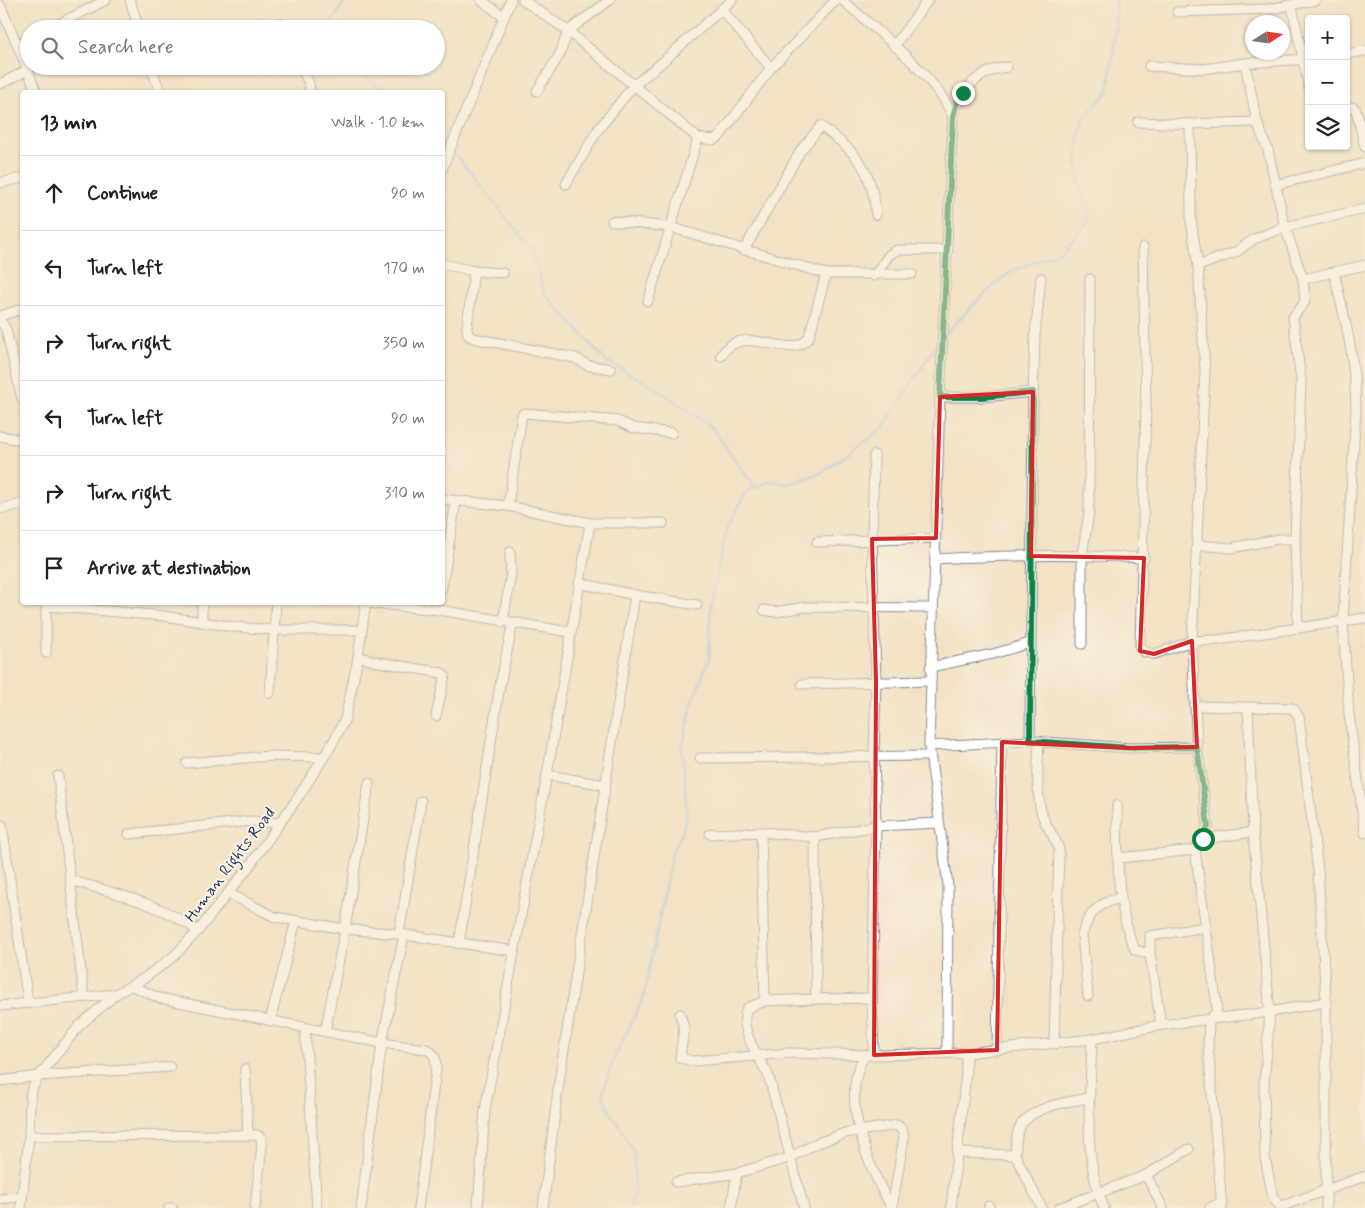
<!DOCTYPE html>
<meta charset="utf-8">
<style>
:root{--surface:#fff;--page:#f2f2f2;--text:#222;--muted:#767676;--line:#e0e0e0}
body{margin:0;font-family:Mynerve,sans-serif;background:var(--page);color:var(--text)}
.controls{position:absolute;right:15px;top:15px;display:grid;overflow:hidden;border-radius:5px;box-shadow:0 1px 4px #0004}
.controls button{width:45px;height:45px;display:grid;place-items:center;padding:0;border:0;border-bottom:1px solid var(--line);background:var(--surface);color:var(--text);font:25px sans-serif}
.compass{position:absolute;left:1245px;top:15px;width:45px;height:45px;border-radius:50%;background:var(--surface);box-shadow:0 1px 4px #0004;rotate:78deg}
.stop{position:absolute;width:15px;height:15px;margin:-11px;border:4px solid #0b8043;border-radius:50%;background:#fff}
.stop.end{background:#0b8043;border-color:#fff;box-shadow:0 1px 5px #0008}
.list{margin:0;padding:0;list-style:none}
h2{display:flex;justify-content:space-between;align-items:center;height:65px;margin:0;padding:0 20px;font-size:21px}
h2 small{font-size:16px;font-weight:400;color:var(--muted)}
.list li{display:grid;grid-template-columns:32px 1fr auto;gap:15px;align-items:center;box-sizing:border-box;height:75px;padding:0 20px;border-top:1px solid var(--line)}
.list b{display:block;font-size:19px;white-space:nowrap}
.list em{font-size:16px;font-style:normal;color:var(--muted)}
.icon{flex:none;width:28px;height:28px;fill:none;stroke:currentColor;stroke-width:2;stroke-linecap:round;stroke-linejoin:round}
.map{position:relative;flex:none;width:1365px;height:1208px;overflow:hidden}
.search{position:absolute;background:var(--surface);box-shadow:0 1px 4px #0004;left:20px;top:20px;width:425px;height:55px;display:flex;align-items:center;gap:12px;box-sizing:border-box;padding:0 18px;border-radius:28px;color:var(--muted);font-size:19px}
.panel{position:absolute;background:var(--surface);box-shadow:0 1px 4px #0004;left:20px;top:90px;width:425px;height:515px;border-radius:5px}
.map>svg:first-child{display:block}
</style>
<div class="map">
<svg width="1365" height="1208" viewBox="0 0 1365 1208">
<rect width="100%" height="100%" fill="#fcf5e5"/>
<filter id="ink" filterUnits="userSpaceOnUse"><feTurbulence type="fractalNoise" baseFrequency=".02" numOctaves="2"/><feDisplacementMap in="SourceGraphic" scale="10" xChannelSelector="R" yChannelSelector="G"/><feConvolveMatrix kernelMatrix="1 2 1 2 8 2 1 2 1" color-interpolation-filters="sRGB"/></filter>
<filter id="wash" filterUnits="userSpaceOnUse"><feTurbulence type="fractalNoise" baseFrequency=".0096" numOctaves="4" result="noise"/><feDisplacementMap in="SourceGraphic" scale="20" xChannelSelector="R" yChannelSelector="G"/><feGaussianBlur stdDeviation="1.12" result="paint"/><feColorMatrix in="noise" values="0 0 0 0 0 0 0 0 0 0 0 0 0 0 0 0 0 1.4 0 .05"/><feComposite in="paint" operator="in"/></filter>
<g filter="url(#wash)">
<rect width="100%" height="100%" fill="#f2e1c4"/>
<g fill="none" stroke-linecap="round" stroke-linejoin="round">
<!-- stream -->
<g stroke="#84bcf4" stroke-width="2">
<polyline points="328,29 345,0"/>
<polyline points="356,66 383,92"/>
<polyline points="456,155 532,250 544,293 606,361 653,386 711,427 755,487"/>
<polyline points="946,333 977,301 1010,272 1060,251 1087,224 1089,215 1079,181 1077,154 1082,120 1108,92 1116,27 1115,0"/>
<polyline points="631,1208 635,1186 634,1153 621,1128 609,1111 603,1094 610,1068 644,996 672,852 683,831 687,811 682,749 693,701 709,659 711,603 727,528 747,491 771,481 788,484 821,473 882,429 939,341"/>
</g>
</g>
</g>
<g filter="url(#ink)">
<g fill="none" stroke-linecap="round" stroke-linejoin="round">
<defs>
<g id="minor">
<polyline points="130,0 139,29"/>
<polyline points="481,0 503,16"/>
<polyline points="523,0 568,31 698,138 713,140 719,137 771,68 836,0"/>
<path d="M 842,0 C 876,30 936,75 953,117 L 940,397 L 929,746 L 948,885 L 947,1053"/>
<polyline points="0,5 28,70 0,84"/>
<polyline points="1292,6 1309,89"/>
<polyline points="721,9 771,68"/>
<polyline points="1177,12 1270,9 1315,0"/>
<polyline points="279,23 282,29"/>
<polyline points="49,29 106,0"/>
<polyline points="19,45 29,39"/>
<polyline points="894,46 928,0"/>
<polyline points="1346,54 1365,51"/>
<polyline points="1245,63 1257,122 1268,150 1285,227 1303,279 1305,302 1293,317 1301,381 1295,539 1298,628"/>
<polyline points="151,66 160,92"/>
<polyline points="300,66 309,83 310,92"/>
<polyline points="1149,66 1203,69 1245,63 1309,59"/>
<polyline points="28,70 36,92"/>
<polyline points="537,91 560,54 568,31 610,0"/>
<polyline points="1346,108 1353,107 1356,110 1365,147"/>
<path d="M 953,117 C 960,90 979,70 1007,67"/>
<polyline points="1138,122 1190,124 1257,122"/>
<polyline points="1190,124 1191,220 1198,266 1205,371 1192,641 1197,747 1208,826 1195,850 1217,1007 1216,1013 1209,1020 1208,1046 1222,1208"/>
<polyline points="442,169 511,0"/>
<polyline points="0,183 22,178"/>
<polyline points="566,184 597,131 634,85 659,65 732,0"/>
<polyline points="1275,185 1365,163"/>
<polyline points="612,221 670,227 826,274 912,274"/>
<polyline points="1143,247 1146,404 1140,647 1145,652 1154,654 1192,641 1218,640 1365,618"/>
<path d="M 744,250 L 801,150 L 821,126 C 857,154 872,167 876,215"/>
<polyline points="442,264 474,271 503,273"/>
<polyline points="1198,266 1236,252 1254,239 1285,227 1365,209"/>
<polyline points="474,271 467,327 468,335 473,338 575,358 587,365 611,369"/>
<path d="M 1334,273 C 1346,322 1355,358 1356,409 L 1343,621 L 1349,714 L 1365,833"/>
<polyline points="874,276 889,255 897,250 948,250"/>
<polyline points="1303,279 1365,265"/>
<polyline points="648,301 698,138"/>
<polyline points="0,316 22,309"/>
<polyline points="0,320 6,329 22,399"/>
<path d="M 721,356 C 743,318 789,365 809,337 L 826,274"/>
<polyline points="940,397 982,397 1033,392"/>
<polyline points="0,436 22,440"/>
<polyline points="442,499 508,506 590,523 663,523"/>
<polyline points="508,506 522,415 524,413 618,421 633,428 672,433"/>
<polyline points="0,509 22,504"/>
<polyline points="817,542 936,538"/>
<polyline points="1197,545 1232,548 1278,539 1295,539"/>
<path d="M 935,559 C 1005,555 1074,554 1144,558"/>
<polyline points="579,583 635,595 697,605"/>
<polyline points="442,588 456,501"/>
<polyline points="202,602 202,621"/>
<polyline points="366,603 439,610 570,632"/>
<polyline points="47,606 164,616 234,627 274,630 362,630"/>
<polyline points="764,610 775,612 805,607 932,608"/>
<polyline points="503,622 511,573 510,552"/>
<polyline points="1082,644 1082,555 1089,513 1090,279"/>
<polyline points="46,653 46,602"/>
<polyline points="359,656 373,661 442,673 445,676 436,716"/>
<polyline points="930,667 993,654 1030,643"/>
<polyline points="802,684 930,681"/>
<polyline points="270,693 276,602"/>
<polyline points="1195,706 1293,708 1299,717 1318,871 1326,1002 1326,1208"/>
<polyline points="1248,708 1253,832 1270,1012 1264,1085 1265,1157 1273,1198 1279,1205 1285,1205 1365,1176"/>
<polyline points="1030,741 1033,399 1035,335 1041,278"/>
<path d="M 1039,741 C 1038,764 1036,789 1041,811 C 1044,825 1055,836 1059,849 L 1054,1044"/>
<polyline points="929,746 1030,741 1130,748 1197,747"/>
<polyline points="700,758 929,756"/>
<polyline points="187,763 269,756 323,757"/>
<polyline points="547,775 605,785"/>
<polyline points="58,776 84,997"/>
<path d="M 1117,805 C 1118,852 1115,906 1135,950 L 1150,954"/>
<polyline points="2,825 28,1002"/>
<polyline points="761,832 765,1001 816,999"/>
<polyline points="129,834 252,821 278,823"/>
<polyline points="710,834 761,832 815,837 876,826 939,823"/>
<polyline points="815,837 816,999 872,998"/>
<polyline points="1203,839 1253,832"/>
<polyline points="1118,858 1195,850"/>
<path d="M 71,880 C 115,894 160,903 198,931"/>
<polyline points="228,893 275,917 345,929 399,934 514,951"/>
<polyline points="399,934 421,801"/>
<polyline points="459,944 500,685 513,622"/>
<path d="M 132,986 L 159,998 L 382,1043 L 426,1049 C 436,1054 436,1059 436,1069 L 418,1208"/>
<path d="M 1088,996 L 1082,935 C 1088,913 1099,902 1121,898"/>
<path d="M 765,1001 L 747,1008 C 738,1027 758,1057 768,1074 L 804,1208"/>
<polyline points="0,1006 116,994"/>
<polyline points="680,1014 684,1028 680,1058 693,1061 790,1053 874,1055 966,1053 1092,1039 1161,1025 1270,1012 1326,1002"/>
<polyline points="270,1021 296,921"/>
<polyline points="1161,1025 1150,954 1150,936 1206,927"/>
<polyline points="305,1028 317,1208"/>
<polyline points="325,1032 345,929 369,783"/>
<path d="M 1092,1039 C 1091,1096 1081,1154 1104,1208"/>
<polyline points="997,1050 1002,742"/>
<path d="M 865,1055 C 838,1096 869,1169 892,1208"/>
<polyline points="874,1055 872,998 876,826 874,755 876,681 872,539 874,455"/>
<polyline points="245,1069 248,1134"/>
<polyline points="0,1081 39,1076 170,1067"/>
<polyline points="29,1136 257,1135 261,1138 262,1145 255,1208"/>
<polyline points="958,1153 1015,1155 1042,1208"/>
<path d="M 1015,1155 C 1016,1144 1016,1129 1024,1121 C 1040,1105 1068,1102 1088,1098"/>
<polyline points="1146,1175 1163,1208"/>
<polyline points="676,1182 737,1173 789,1158 815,1144 845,1133 897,1125 902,1130 904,1137 892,1208"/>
<polyline points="0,1199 22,1196"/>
<polyline points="989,1206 990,1208"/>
<polyline points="21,1208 29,1136 30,1102 31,1091 39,1076 79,1026 116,994 143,979 173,957 198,931 248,868 299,796 331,746 345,719 357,663 366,602"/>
<polyline points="169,1208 172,1208"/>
<polyline points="361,1208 382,1043 404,935"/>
<polyline points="478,1208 485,1110 547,775 590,523"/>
<polyline points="543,1208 559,1082 635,595"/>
<polyline points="731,1208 737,1173"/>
<polyline points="951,1208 966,1073 966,1053"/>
<polyline points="1059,1208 1146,1175 1189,1149"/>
<polyline points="1210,1208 1221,1202"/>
</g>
</defs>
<!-- minor casing -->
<use href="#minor" stroke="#868891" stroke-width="11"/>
<!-- minor -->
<use href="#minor" stroke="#fff" stroke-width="9"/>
</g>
</g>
<g fill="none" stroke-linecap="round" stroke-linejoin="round" filter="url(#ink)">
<!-- route -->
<polyline stroke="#0b8043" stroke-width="6" points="963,93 957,102 953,117 940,397 982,397 1033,392 1030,741 1130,748 1197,747 1208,826 1203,839"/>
</g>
<!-- marked area -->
<path d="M0 0H1365V1208H0ZM 1033,392 L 1031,556 L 1144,558 L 1140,651 L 1154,654 L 1192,641 L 1197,747 L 1130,748 L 1002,742 L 997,1050 L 874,1055 L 876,681 L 872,539 L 936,538 L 940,397 Z" fill="#f2e1c4" fill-opacity=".55" fill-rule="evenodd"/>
<path fill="none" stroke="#d62828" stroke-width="4" stroke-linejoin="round" d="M 1033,392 L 1031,556 L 1144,558 L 1140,651 L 1154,654 L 1192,641 L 1197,747 L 1130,748 L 1002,742 L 997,1050 L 874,1055 L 876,681 L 872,539 L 936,538 L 940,397 Z"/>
<g text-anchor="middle" stroke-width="4" stroke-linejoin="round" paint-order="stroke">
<!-- street labels -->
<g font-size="16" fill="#1b2f5e" stroke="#fcf5e5">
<text transform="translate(229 864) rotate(-53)" y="6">Human Rights Road</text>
</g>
</g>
</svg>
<div class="controls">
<button>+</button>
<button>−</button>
<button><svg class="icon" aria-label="layers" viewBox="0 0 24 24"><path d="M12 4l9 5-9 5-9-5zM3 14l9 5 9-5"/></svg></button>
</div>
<svg class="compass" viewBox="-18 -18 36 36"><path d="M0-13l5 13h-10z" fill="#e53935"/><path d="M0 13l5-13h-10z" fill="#767676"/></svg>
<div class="stop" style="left:1203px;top:839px"></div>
<div class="stop end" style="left:963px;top:93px"></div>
<div class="search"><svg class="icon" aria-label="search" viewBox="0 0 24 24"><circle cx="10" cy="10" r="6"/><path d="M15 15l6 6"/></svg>Search here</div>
<section class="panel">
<h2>13 min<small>Walk · 1.0 km</small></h2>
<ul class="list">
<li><svg class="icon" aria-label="ahead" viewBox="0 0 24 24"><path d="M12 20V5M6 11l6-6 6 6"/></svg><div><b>Continue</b></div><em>90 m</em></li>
<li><svg class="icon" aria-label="left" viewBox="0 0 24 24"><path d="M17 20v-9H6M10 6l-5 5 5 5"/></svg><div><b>Turn left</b></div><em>170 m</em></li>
<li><svg class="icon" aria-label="right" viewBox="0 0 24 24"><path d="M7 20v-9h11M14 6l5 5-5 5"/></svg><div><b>Turn right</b></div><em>350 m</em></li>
<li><svg class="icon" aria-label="left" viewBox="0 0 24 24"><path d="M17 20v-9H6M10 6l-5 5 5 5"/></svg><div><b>Turn left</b></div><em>90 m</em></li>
<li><svg class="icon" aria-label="right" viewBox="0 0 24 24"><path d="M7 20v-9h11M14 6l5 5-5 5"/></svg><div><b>Turn right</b></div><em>310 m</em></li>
<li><svg class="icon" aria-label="arrive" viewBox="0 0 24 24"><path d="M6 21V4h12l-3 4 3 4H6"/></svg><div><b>Arrive at destination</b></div></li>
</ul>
</section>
</div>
